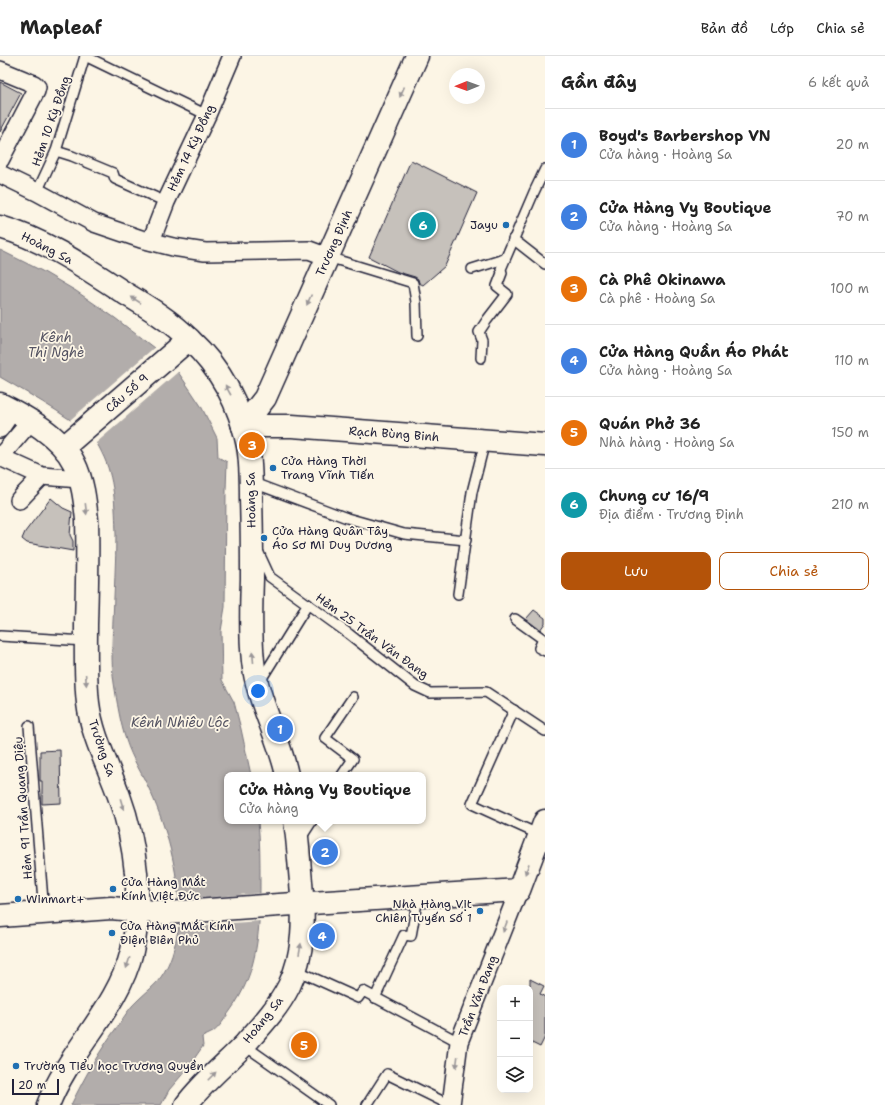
<!DOCTYPE html>
<html lang="vi">
<meta charset="utf-8">
<style>
:root{--surface:#fff;--page:#f2f2f2;--text:#222;--muted:#767676;--line:#e0e0e0;--accent:#b45309}
body{margin:0;font-family:"Shantell Sans",sans-serif;background:var(--page);color:var(--text)}
.controls{position:absolute;right:12px;bottom:12px;display:grid;overflow:hidden;border-radius:8px;box-shadow:0 4px 16px #0002}
.controls button{width:36px;height:36px;display:grid;place-items:center;padding:0;border:0;border-bottom:1px solid var(--line);background:var(--surface);color:var(--text);font:20px sans-serif}
.compass{position:absolute;left:449px;top:12px;width:36px;height:36px;border-radius:50%;background:var(--surface);box-shadow:0 4px 16px #0002;rotate:269deg}
.scale{position:absolute;left:12px;bottom:10px;width:47px;box-sizing:border-box;padding-left:4px;border:2px solid #22223b;border-top:0;font-size:11px;line-height:14px;white-space:nowrap;color:#22223b;-webkit-text-stroke:3px #fcf5e5;paint-order:stroke}
.you{position:absolute;left:258px;top:635px;width:14px;height:14px;margin:-10px;border:3px solid #fff;border-radius:50%;background:#1a73e8;box-shadow:0 0 0 6px #1a73e833}
.badge{display:grid;place-items:center;width:26px;height:26px;border-radius:50%;background:var(--accent);color:#fff;font-size:13px;font-weight:700}
.pin{position:absolute;translate:-50% -50%;border:2px solid #fff;box-shadow:0 1px 4px #0006}
.popup{position:absolute;left:224px;top:716px;width:202px;height:52px;box-sizing:border-box;display:grid;place-content:center;border-radius:8px;background:var(--surface);filter:drop-shadow(0 1px 3px #0005);font-size:13px;white-space:nowrap;color:var(--muted)}
.popup b{font-size:15px;color:var(--text)}
.popup::after{content:'';position:absolute;left:50%;top:100%;margin-left:-8px;border:8px solid transparent;border-top-color:var(--surface)}
.list{margin:0;padding:0;list-style:none}
h2{display:flex;justify-content:space-between;align-items:center;height:52px;margin:0;padding:0 16px;font-size:17px}
h2 small{font-size:13px;font-weight:400;color:var(--muted)}
.list li{display:grid;grid-template-columns:26px 1fr auto;gap:12px;align-items:center;box-sizing:border-box;height:72px;padding:0 16px;border-top:1px solid var(--line)}
.list b{display:block;font-size:15px;white-space:nowrap}
.list p{margin:0;font-size:13px;white-space:nowrap;color:var(--muted)}
.list em{font-size:13px;font-style:normal;color:var(--muted)}
.actions{display:flex;gap:8px;padding:12px 16px}
.actions a{flex:1;padding:9px 0;border:1px solid var(--accent);border-radius:8px;text-align:center;font-size:14px;color:var(--accent)}
.actions .main{background:var(--accent);color:#fff}
.icon{flex:none;width:22px;height:22px;fill:none;stroke:currentColor;stroke-width:2;stroke-linecap:round;stroke-linejoin:round}
.map{position:relative;flex:none;width:545px;height:1049px;overflow:hidden}
header{display:flex;align-items:center;gap:24px;box-sizing:border-box;height:56px;padding:0 20px;background:var(--surface);border-bottom:1px solid var(--line)}
header strong{font-size:19px}
nav{display:flex;gap:22px;margin-inline-start:auto;font-size:14px}
main{display:flex}
aside{flex:1;background:var(--surface)}
.map>svg:first-child{display:block}
</style>
<header>
<strong>Mapleaf</strong>
<nav><a>Bản đồ</a><a>Lớp</a><a>Chia sẻ</a></nav>
</header>
<main>
<div class="map">
<svg width="545" height="1049" viewBox="0 0 545 1049">
<rect width="100%" height="100%" fill="#fcf5e5"/>
<filter id="ink" filterUnits="userSpaceOnUse"><feTurbulence type="fractalNoise" baseFrequency=".025" numOctaves="2"/><feDisplacementMap in="SourceGraphic" scale="8" xChannelSelector="R" yChannelSelector="G"/><feConvolveMatrix kernelMatrix="1 2 1 2 8 2 1 2 1" color-interpolation-filters="sRGB"/></filter>
<g filter="url(#ink)">
<!-- water -->
<path fill="#b2adab" stroke="#78757e" d="M 0,194 L 42,215 L 76,235 L 115,262 L 154,292 L 178,316 L 191,335 L 201,350 L 217,382 L 218,401 L 227,406 L 226,434 L 225,551 L 221,575 L 222,624 L 234,646 L 241,673 L 251,719 L 227,719 L 227,765 L 258,765 C 260,785 260,806 260,826 C 260,872 259,916 230,955 C 225,962 220,971 213,976 C 209,978 205,980 202,981 L 203,990 L 187,1013 L 169,1034 L 161,1049 L 71,1049 C 85,1020 101,992 120,967 C 125,959 131,950 138,944 C 146,936 155,930 161,921 C 171,907 175,890 178,874 C 179,867 179,860 179,853 C 178,814 167,773 151,737 C 143,719 132,703 126,684 C 120,666 117,646 114,627 C 111,607 112,586 113,565 C 114,536 116,507 116,478 C 115,450 115,423 102,397 C 100,393 98,389 96,386 C 86,373 70,364 57,355 C 38,343 19,332 0,321 Z"/>
<!-- pier -->
<g fill="#fcf5e5">
<polygon points="156,290 179,315 95,388 70,364"/>
<polygon points="262,837 261,865 177,871 177,844"/>
</g>
<!-- building -->
<g fill="#c6c1bb" stroke="#22223b">
<polygon points="0,26 21,37 0,76"/>
<polygon points="411,104 477,137 445,210 423,229 419,227 418,223 415,221 398,216 369,201"/>
<polygon points="51,442 63,452 72,456 70,479 73,485 73,495 27,487 22,483 25,476"/>
<polygon points="534,554 545,562 545,567 540,574 526,563"/>
<polygon points="60,694 61,747 42,748 42,725 40,725 40,695"/>
<polygon points="530,923 544,930 540,938 545,941 545,981 540,991 530,986"/>
</g>
<g fill="none" stroke-linecap="round" stroke-linejoin="round">
<defs>
<g id="lane">
<polyline points="85,0 207,59"/>
<polyline points="56,95 72,100 113,117 115,123 166,146"/>
<polyline points="37,136 56,95 85,0"/>
<polyline points="513,183 545,208"/>
<polyline points="328,201 413,227 416,246 417,280"/>
<polyline points="472,213 504,203"/>
<polyline points="481,302 482,284 479,276 487,264 507,238 497,230 502,217 501,213 534,136 545,113"/>
<polyline points="251,426 347,462 404,478 466,484"/>
<polyline points="258,495 270,521 349,578 415,630 430,637 486,636 545,675"/>
<polyline points="458,538 472,436 485,385"/>
<polyline points="515,563 543,583 539,592 545,595"/>
<polyline points="0,580 86,585"/>
<polyline points="259,627 308,548"/>
<polyline points="514,654 472,748 540,779"/>
<polyline points="29,670 44,857"/>
<polyline points="342,719 353,703 325,682 353,641"/>
<polyline points="301,782 312,765"/>
<polyline points="296,914 358,942 363,935 459,986"/>
<polyline points="375,942 404,879 411,880 418,841"/>
<polyline points="244,989 329,1049"/>
<polyline points="367,1049 387,1018 450,1049"/>
</g>
<g id="street">
<polyline points="0,14 34,28 37,31 36,35 0,104"/>
<polyline points="0,118 37,136 94,167 141,183 173,191 205,196 309,194 328,201"/>
<polyline points="151,185 166,146 207,59 232,0"/>
<polyline points="30,366 0,401 42,420 80,423"/>
<polyline points="0,373 13,354"/>
<polyline points="19,444 42,420"/>
<polyline points="451,1049 459,986 519,834"/>
</g>
<g id="secondary">
<path d="M 0,171 C 46,184 86,212 126,238 C 148,251 171,265 190,284 C 220,312 240,349 248,390 C 251,407 251,426 251,444 C 252,470 252,497 252,523 C 251,550 250,577 253,605 C 257,645 279,680 287,719"/>
<path d="M 0,348 C 26,361 61,380 74,407 C 83,425 85,445 87,464 C 88,499 87,534 86,569 C 86,595 85,621 88,647 C 92,680 108,709 119,740 C 136,786 143,847 132,895 C 118,953 69,994 48,1049"/>
<polyline points="243,370 265,342 417,0"/>
<polyline points="243,370 292,370 545,389"/>
<polyline points="64,391 189,283"/>
<polyline points="0,860 111,852 167,857 279,849 519,834 545,765"/>
<path d="M 186,1049 C 203,1026 226,1008 245,988 C 261,970 278,952 289,930 C 305,897 304,861 301,826 C 299,805 298,785 295,765"/>
</g>
</defs>
<!-- lane casing -->
<use href="#lane" stroke="#22223b" stroke-width="12"/>
<!-- street casing -->
<use href="#street" stroke="#22223b" stroke-width="20"/>
<!-- secondary casing -->
<use href="#secondary" stroke="#22223b" stroke-width="25"/>
<!-- lane -->
<use href="#lane" stroke="#fcf5e5" stroke-width="9"/>
<!-- street -->
<use href="#street" stroke="#fcf5e5" stroke-width="17"/>
<!-- secondary -->
<use href="#secondary" stroke="#fcf5e5" stroke-width="22"/>
</g>
<!-- one-way arrows -->
<defs><path id="oneway-solid" d="M-6-.8H1V-3.2L6.5 0L1 3.2V.8H-6Z"/></defs>
<g fill="#9a9698">
<use href="#oneway-solid" transform="translate(402 36) rotate(114)"/>
<use href="#oneway-solid" transform="translate(136 244) rotate(-147)"/>
<use href="#oneway-solid" transform="translate(309 244) rotate(114)"/>
<use href="#oneway-solid" transform="translate(228 334) rotate(-119)"/>
<use href="#oneway-solid" transform="translate(86 453) rotate(83)"/>
<use href="#oneway-solid" transform="translate(253 601) rotate(-95)"/>
<use href="#oneway-solid" transform="translate(86 624) rotate(86)"/>
<use href="#oneway-solid" transform="translate(122 748) rotate(73)"/>
<use href="#oneway-solid" transform="translate(527 813) rotate(110)"/>
<use href="#oneway-solid" transform="translate(505 871) rotate(111)"/>
<use href="#oneway-solid" transform="translate(300 893) rotate(-80)"/>
<use href="#oneway-solid" transform="translate(128 907) rotate(108)"/>
<use href="#oneway-solid" transform="translate(457 1006) rotate(97)"/>
<use href="#oneway-solid" transform="translate(212 1020) rotate(-45)"/>
</g>
</g>
<!-- markers -->
<g fill="#1f6fb2" stroke="#fcf5e5" stroke-width="1.5">
<circle cx="506" cy="169" r="4"/>
<circle cx="273" cy="412" r="4"/>
<circle cx="264" cy="482" r="4"/>
<circle cx="113" cy="833" r="4"/>
<circle cx="18" cy="843" r="4"/>
<circle cx="480" cy="855" r="4"/>
<circle cx="112" cy="877" r="4"/>
<circle cx="16" cy="1010" r="4"/>
</g>
<g text-anchor="middle" stroke-width="3.5" stroke-linejoin="round" paint-order="stroke">
<!-- street labels -->
<g font-size="12" fill="#22223b" stroke="#fcf5e5">
<text transform="translate(51 65) rotate(-71)" y="4">Hẻm 10 Kỳ Ðồng</text>
<text transform="translate(191 92) rotate(-65)" y="4">Hẻm 14 Kỳ Ðồng</text>
<text transform="translate(334 187) rotate(-66)" y="4">Trương Định</text>
<text transform="translate(47 192) rotate(27)" y="4">Hoàng Sa</text>
<text transform="translate(127 337) rotate(-41)" y="4">Cầu Số 9</text>
<text transform="translate(394 378) rotate(4)" y="4">Rạch Bùng Binh</text>
<text transform="translate(251 444) rotate(-91)" y="4">Hoàng Sa</text>
<text transform="translate(372 580) rotate(36)" y="4">Hẻm 25 Trần Văn Đang</text>
<text transform="translate(102 692) rotate(71)" y="4">Trường Sa</text>
<text transform="translate(23 752) rotate(-94)" y="4">Hẻm 91 Trần Quang Diệu</text>
<text transform="translate(478 940) rotate(-69)" y="4">Trần Văn Ðang</text>
<text transform="translate(263 964) rotate(-51)" y="4">Hoàng Sa</text>
</g>
<!-- poi labels -->
<g font-size="12" fill="#22223b" stroke="#fcf5e5" text-anchor="start">
<text x="498" y="173" text-anchor="end">Jayu</text>
<text x="281" y="409">Cửa Hàng Thời<tspan x="281" dy="14">Trang Vĩnh Tiến</tspan></text>
<text x="272" y="479">Cửa Hàng Quân Tây<tspan x="272" dy="14">Áo Sơ Mi Duy Dương</tspan></text>
<text x="121" y="830">Cửa Hàng Mắt<tspan x="121" dy="14">Kính Việt Đức</tspan></text>
<text x="26" y="847">Winmart+</text>
<text x="472" y="852" text-anchor="end">Nhà Hàng Vịt<tspan x="472" dy="14">Chiên Tuyến Số 1</tspan></text>
<text x="120" y="874">Cửa Hàng Mắt Kính<tspan x="120" dy="14">Điện Biên Phủ</tspan></text>
<text x="24" y="1014">Trường Tiểu học Trương Quyền</text>
</g>
<!-- water labels -->
<g font-size="13" font-style="italic" fill="#545362" stroke="#fcf5e5">
<text x="56" y="286">Kênh<tspan x="56" dy="15">Thị Nghè</tspan></text>
<text x="180" y="671">Kênh Nhiêu Lộc</text>
</g>
</g>
</svg>
<div class="controls">
<button>+</button>
<button>−</button>
<button><svg class="icon" aria-label="layers" viewBox="0 0 24 24"><path d="M12 4l9 5-9 5-9-5zM3 14l9 5 9-5"/></svg></button>
</div>
<svg class="compass" viewBox="-18 -18 36 36"><path d="M0-13l5 13h-10z" fill="#e53935"/><path d="M0 13l5-13h-10z" fill="#767676"/></svg>
<div class="scale">20 m</div>
<div class="you"></div>
<div class="pin badge" style="left:280px;top:673px;background:#3f7fe0">1</div>
<div class="pin badge" style="left:325px;top:796px;background:#3f7fe0">2</div>
<div class="popup"><b>Cửa Hàng Vy Boutique</b>Cửa hàng</div>
<div class="pin badge" style="left:252px;top:389px;background:#e8710a">3</div>
<div class="pin badge" style="left:322px;top:880px;background:#3f7fe0">4</div>
<div class="pin badge" style="left:304px;top:989px;background:#e8710a">5</div>
<div class="pin badge" style="left:423px;top:169px;background:#0f9aa8">6</div>
</div>
<aside>
<h2>Gần đây<small>6 kết quả</small></h2>
<ul class="list">
<li><span class="badge" style="background:#3f7fe0">1</span><div><b>Boyd's Barbershop VN</b><p>Cửa hàng · Hoàng Sa</p></div><em>20 m</em></li>
<li><span class="badge" style="background:#3f7fe0">2</span><div><b>Cửa Hàng Vy Boutique</b><p>Cửa hàng · Hoàng Sa</p></div><em>70 m</em></li>
<li><span class="badge" style="background:#e8710a">3</span><div><b>Cà Phê Okinawa</b><p>Cà phê · Hoàng Sa</p></div><em>100 m</em></li>
<li><span class="badge" style="background:#3f7fe0">4</span><div><b>Cửa Hàng Quần Áo Phát</b><p>Cửa hàng · Hoàng Sa</p></div><em>110 m</em></li>
<li><span class="badge" style="background:#e8710a">5</span><div><b>Quán Phở 36</b><p>Nhà hàng · Hoàng Sa</p></div><em>150 m</em></li>
<li><span class="badge" style="background:#0f9aa8">6</span><div><b>Chung cư 16/9</b><p>Địa điểm · Trương Định</p></div><em>210 m</em></li>
</ul>
<div class="actions"><a class="main">Lưu</a><a>Chia sẻ</a></div>
</aside>
</main>
